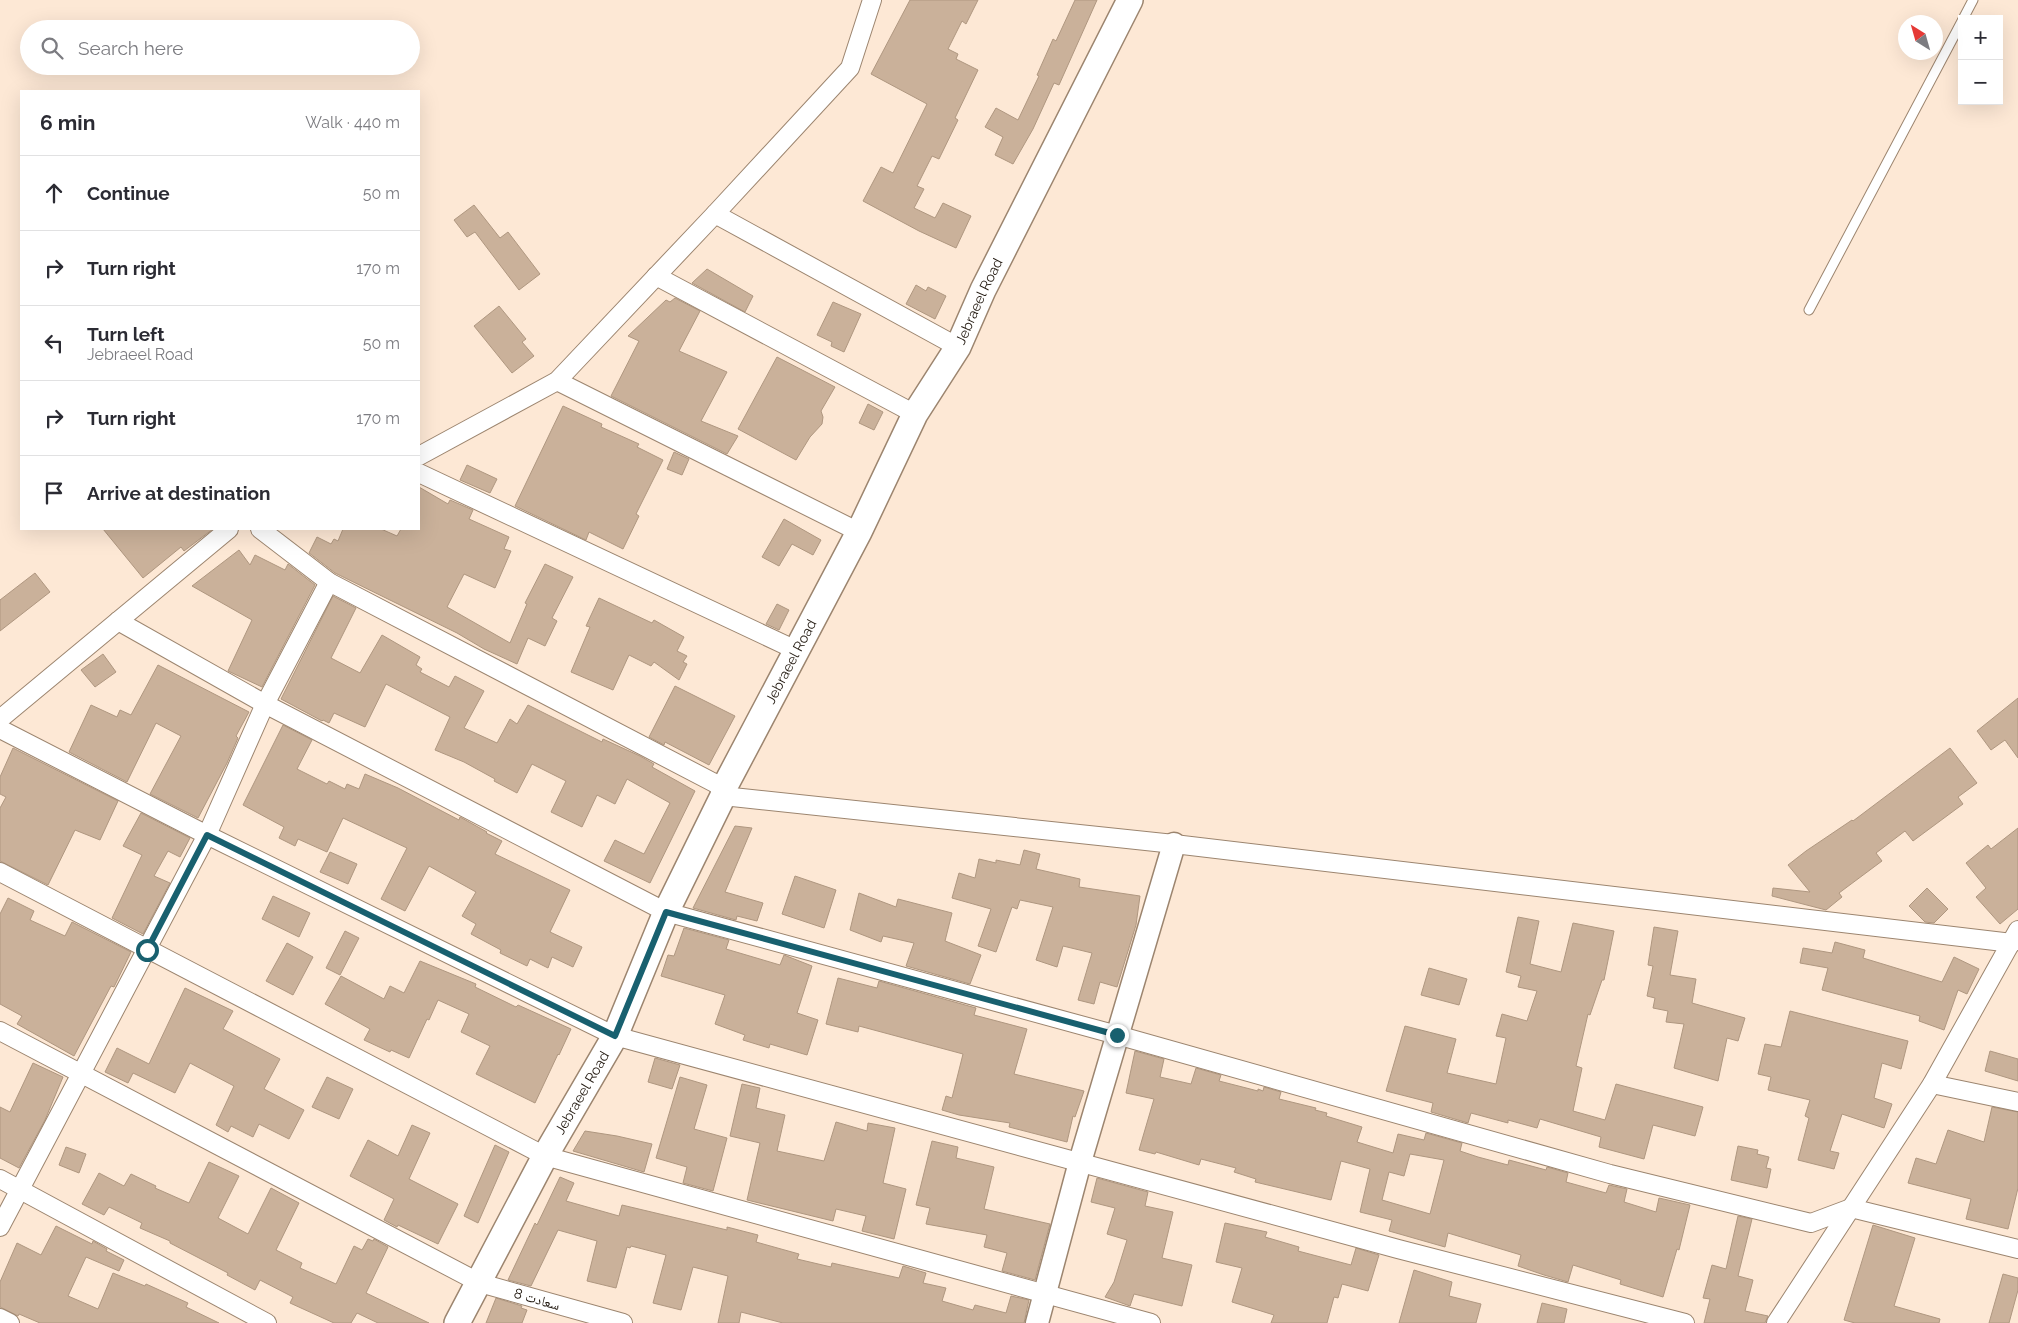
<!DOCTYPE html>
<meta charset="utf-8">
<style>
:root{--surface:#fff;--page:#f7f7f7;--text:#2b2b33;--muted:#7c7c81;--line:#e1e1e2}
body{margin:0;font-family:Raleway,"Noto Naskh Arabic",sans-serif;background:var(--page);color:var(--text)}
.controls{position:absolute;right:15px;top:15px;display:grid;overflow:hidden;border-radius:0px;box-shadow:0 5px 20px #0002}
.controls button{width:45px;height:45px;display:grid;place-items:center;padding:0;border:0;border-bottom:1px solid var(--line);background:var(--surface);color:var(--text);font:25px sans-serif}
.compass{position:absolute;left:1898px;top:15px;width:45px;height:45px;border-radius:50%;background:var(--surface);box-shadow:0 5px 20px #0002;rotate:323deg}
.stop{position:absolute;width:15px;height:15px;margin:-11px;border:4px solid #18606f;border-radius:50%;background:#fff}
.stop.end{background:#18606f;border-color:#fff;box-shadow:0 1px 5px #0008}
.list{margin:0;padding:0;list-style:none}
h2{display:flex;justify-content:space-between;align-items:center;height:65px;margin:0;padding:0 20px;font-size:21px}
h2 small{font-size:16px;font-weight:400;color:var(--muted)}
.list li{display:grid;grid-template-columns:32px 1fr auto;gap:15px;align-items:center;box-sizing:border-box;height:75px;padding:0 20px;border-top:1px solid var(--line)}
.list b{display:block;font-size:19px;white-space:nowrap}
.list p{margin:0;font-size:16px;white-space:nowrap;color:var(--muted)}
.list em{font-size:16px;font-style:normal;color:var(--muted)}
.icon{flex:none;width:28px;height:28px;fill:none;stroke:currentColor;stroke-width:2;stroke-linecap:round;stroke-linejoin:round}
.map{position:relative;flex:none;width:2018px;height:1323px;overflow:hidden}
.search{position:absolute;background:var(--surface);box-shadow:0 5px 20px #0002;left:20px;top:20px;width:400px;height:55px;display:flex;align-items:center;gap:12px;box-sizing:border-box;padding:0 18px;border-radius:28px;color:var(--muted);font-size:19px}
.panel{position:absolute;background:var(--surface);box-shadow:0 5px 20px #0002;left:20px;top:90px;width:400px;height:440px;border-radius:0px}
.map>svg:first-child{display:block}
</style>
<div class="map">
<svg width="2018" height="1323" viewBox="0 0 2018 1323">
<rect width="100%" height="100%" fill="#fde8d5"/>
<!-- building -->
<g fill="#cab19a" stroke="#af9780" fill-rule="evenodd">
<polygon points="910,0 978,0 966,24 962,21 948,49 958,54 956,59 978,70 955,118 958,120 939,159 932,156 917,186 924,189 914,208 935,218 943,203 971,216 956,248 919,231 863,201 881,167 893,173 927,104 871,74"/>
<polygon points="1075,0 1097,0 1059,85 1054,83 1033,129 1013,164 995,155 1003,137 985,127 996,108 1018,120 1039,76 1037,75 1053,39 1056,41"/>
<polygon points="474,205 500,238 508,232 540,274 519,290 475,232 467,237 454,220"/>
<polygon points="707,269 753,296 745,312 692,283"/>
<polygon points="916,285 926,291 928,287 946,296 935,319 906,304"/>
<polygon points="675,298 700,311 679,351 727,372 701,421 738,436 727,454 611,396 639,341 628,336 666,300 670,302"/>
<polygon points="833,302 861,314 844,352 831,346 832,342 817,335"/>
<polygon points="499,306 526,339 522,342 534,356 512,373 474,326"/>
<polygon points="777,357 835,387 821,411 823,417 822,424 810,437 796,460 738,429"/>
<polygon points="868,404 883,412 874,430 859,423"/>
<polygon points="563,406 602,424 601,427 639,444 637,447 663,460 636,514 639,516 623,549 589,532 586,540 515,506"/>
<polygon points="674,452 689,459 682,475 667,469"/>
<polygon points="467,465 497,479 490,493 460,480"/>
<polygon points="419,487 448,504 450,500 473,510 469,519 509,537 504,549 511,551 495,588 464,574 447,607 510,643 527,604 525,603 545,564 573,577 552,618 557,621 545,646 528,638 517,664 484,649 457,633 335,573 309,553 317,537 331,544 334,539 338,541 343,529 381,529 397,536 401,529 419,529"/>
<polygon points="784,519 821,540 813,555 792,544 779,566 762,557"/>
<polygon points="103,529 213,529 184,551 181,547 143,578"/>
<polygon points="239,550 250,565 255,555 285,570 288,564 315,585 262,687 228,671 252,620 192,586"/>
<polygon points="35,573 50,592 0,631 0,600"/>
<polygon points="333,596 356,608 331,658 360,673 382,635 420,657 416,665 422,669 420,672 449,687 455,676 484,691 464,728 497,743 510,719 517,724 528,705 602,742 603,739 640,756 654,764 652,767 695,791 650,883 604,861 615,840 644,854 670,803 627,779 615,804 597,795 582,827 551,812 566,781 532,764 517,793 494,781 495,779 464,762 435,750 450,717 386,684 365,727 334,713 329,723 323,720 322,721 281,699"/>
<polygon points="599,598 652,623 654,620 684,637 677,651 687,656 683,662 687,664 679,680 654,662 651,666 629,655 613,690 571,672 590,627 586,626"/>
<polygon points="777,604 789,610 779,630 766,624"/>
<polygon points="103,654 116,672 95,687 81,670"/>
<polygon points="158,665 249,712 236,736 238,738 227,763 198,818 150,794 181,736 156,723 127,782 69,752 91,705 117,717 120,710 131,715"/>
<polygon points="675,686 735,716 709,765 665,742 664,745 649,737"/>
<polygon points="2018,698 2018,758 2005,740 1991,750 1977,731"/>
<polygon points="283,725 312,740 297,769 327,784 329,781 345,789 347,784 359,789 365,774 398,788 459,820 460,817 487,832 486,833 502,841 495,854 570,890 550,932 582,947 573,967 552,957 548,968 530,959 527,966 500,953 501,950 471,934 476,924 462,916 476,892 429,866 405,911 381,899 407,848 343,818 327,852 298,839 295,846 279,838 284,827 243,805"/>
<polygon points="13,748 118,801 100,840 75,830 48,885 0,861 0,808 6,797 0,794 0,777"/>
<polygon points="1950,748 1977,783 1958,797 1963,804 1913,841 1905,831 1876,853 1882,861 1839,893 1842,897 1826,910 1772,896 1773,888 1810,892 1788,865 1806,851 1852,820 1853,821"/>
<polygon points="141,813 190,838 180,857 168,851 154,876 170,883 143,934 112,918 142,855 123,846"/>
<polygon points="735,826 752,828 725,892 763,903 757,921 737,916 736,920 693,908"/>
<polygon points="2018,828 2018,909 2000,924 1976,897 1986,888 1966,863 1988,845 1991,849"/>
<polygon points="1024,850 1040,854 1036,869 1080,879 1079,887 1140,896 1136,925 1117,987 1100,982 1094,1004 1078,1000 1092,953 1063,946 1057,967 1036,960 1053,907 1020,900 1017,909 1012,907 996,952 978,946 991,909 952,898 959,873 975,878 979,859 996,863 996,860 1020,865"/>
<polygon points="330,852 357,864 348,884 320,872"/>
<polygon points="795,876 836,890 824,928 782,914"/>
<polygon points="1927,888 1948,909 1934,923 1925,922 1909,906"/>
<polygon points="859,893 896,907 898,899 952,913 945,941 981,955 970,984 906,966 914,943 883,936 881,942 850,930"/>
<polygon points="273,896 310,913 299,937 262,919"/>
<polygon points="8,898 34,911 30,920 65,936 72,922 131,952 114,987 111,986 74,1056 17,1024 22,1016 0,1004 0,914"/>
<polygon points="1518,917 1539,921 1530,964 1561,972 1573,923 1614,931 1604,980 1602,980 1590,1015 1588,1014 1576,1066 1582,1068 1573,1111 1605,1120 1616,1084 1703,1107 1695,1136 1653,1125 1644,1159 1599,1147 1601,1137 1540,1119 1537,1128 1508,1120 1508,1123 1471,1113 1468,1123 1431,1112 1433,1103 1386,1091 1405,1026 1456,1039 1447,1073 1496,1084 1506,1038 1496,1036 1502,1014 1527,1021 1537,991 1518,987 1521,976 1506,972"/>
<polygon points="1654,927 1678,931 1670,975 1696,979 1692,1003 1745,1018 1738,1041 1727,1038 1718,1081 1674,1068 1684,1024 1666,1022 1668,1011 1653,1008 1655,998 1647,996 1653,966 1648,965"/>
<polygon points="684,928 729,940 726,949 780,965 784,955 812,966 797,1013 818,1020 807,1055 770,1044 769,1048 743,1040 745,1035 715,1024 725,995 661,976 668,955 674,956"/>
<polygon points="345,931 359,938 340,975 326,968"/>
<polygon points="1835,942 1865,950 1863,958 1942,982 1954,957 1979,969 1967,994 1958,990 1944,1030 1919,1021 1920,1016 1822,990 1828,968 1800,963 1803,948 1832,953"/>
<polygon points="287,943 313,957 293,995 266,981"/>
<polygon points="420,961 476,984 475,987 516,1007 518,1005 571,1029 559,1055 558,1054 535,1103 476,1074 490,1046 461,1032 469,1014 438,1000 429,1020 427,1019 409,1058 391,1050 390,1052 364,1040 370,1029 325,1004 341,976 384,999 390,986 404,993"/>
<polygon points="1429,968 1467,979 1459,1005 1421,995"/>
<polygon points="838,978 877,988 879,981 976,1008 974,1015 1027,1029 1014,1074 1084,1091 1075,1117 1073,1116 1067,1142 1009,1127 1010,1123 959,1115 942,1110 946,1096 952,1098 963,1054 859,1026 858,1032 826,1024"/>
<polygon points="185,988 233,1011 223,1029 280,1059 264,1089 304,1110 289,1139 259,1124 253,1137 231,1126 228,1132 216,1125 234,1086 190,1063 175,1093 133,1073 128,1083 105,1072 117,1048 149,1064"/>
<polygon points="1790,1011 1908,1041 1901,1069 1882,1063 1874,1098 1892,1104 1884,1128 1842,1114 1830,1151 1839,1153 1834,1169 1798,1160 1809,1118 1805,1116 1810,1100 1768,1090 1771,1077 1758,1074 1765,1044 1781,1047"/>
<path d="M 1135,1051 L 1164,1059 L 1160,1077 L 1191,1084 L 1196,1068 L 1221,1075 L 1219,1081 L 1258,1091 L 1258,1089 L 1263,1091 L 1264,1087 L 1281,1092 L 1279,1099 L 1316,1108 L 1315,1110 L 1327,1113 L 1326,1116 L 1362,1127 L 1357,1142 L 1393,1153 L 1398,1134 L 1424,1140 L 1426,1133 L 1462,1143 L 1460,1151 L 1478,1157 L 1508,1165 L 1509,1160 L 1546,1170 L 1547,1167 L 1568,1173 L 1566,1182 L 1606,1193 L 1609,1185 L 1627,1189 L 1624,1202 L 1656,1212 L 1659,1198 L 1690,1205 L 1679,1250 L 1677,1249 L 1663,1297 L 1620,1284 L 1621,1280 L 1573,1265 L 1568,1282 L 1544,1275 L 1518,1266 L 1521,1255 L 1448,1233 L 1445,1247 L 1389,1231 L 1392,1220 L 1360,1212 L 1370,1169 L 1341,1161 L 1331,1200 L 1255,1182 L 1256,1179 L 1234,1172 L 1236,1168 L 1201,1159 L 1199,1165 L 1156,1152 L 1155,1154 L 1139,1150 L 1154,1099 L 1126,1093 ZM 1410,1154 L 1444,1160 L 1430,1214 L 1382,1200 L 1389,1172 L 1404,1176 Z"/>
<polygon points="1990,1051 2018,1059 2018,1081 1985,1071"/>
<polygon points="655,1058 680,1065 672,1089 648,1082"/>
<polygon points="33,1063 63,1077 45,1120 19,1168 0,1158 0,1107 10,1112"/>
<polygon points="327,1077 353,1089 339,1119 312,1107"/>
<polygon points="680,1077 707,1085 694,1129 727,1138 713,1191 683,1183 687,1167 656,1158"/>
<polygon points="742,1084 760,1088 756,1108 785,1115 777,1151 824,1161 836,1122 867,1131 868,1123 895,1128 883,1183 906,1189 894,1239 862,1231 866,1216 836,1209 833,1221 747,1200 760,1143 730,1136"/>
<polygon points="1992,1107 2018,1112 2018,1188 2008,1229 1966,1219 1971,1199 1908,1183 1916,1158 1936,1164 1948,1130 1984,1142"/>
<polygon points="412,1125 430,1133 409,1179 458,1204 438,1244 398,1225 397,1227 384,1220 394,1199 350,1176 368,1140 398,1156"/>
<polygon points="585,1131 617,1136 652,1144 644,1172 573,1151"/>
<polygon points="932,1141 958,1147 956,1158 994,1167 984,1209 1050,1224 1035,1280 1002,1271 1007,1253 984,1247 987,1235 926,1224 930,1208 916,1205"/>
<polygon points="495,1145 509,1152 478,1223 464,1216"/>
<polygon points="1738,1146 1758,1150 1757,1154 1769,1157 1766,1168 1771,1169 1767,1188 1731,1180"/>
<polygon points="66,1147 86,1154 79,1173 59,1165"/>
<polygon points="209,1162 239,1176 218,1218 248,1234 271,1188 299,1203 276,1250 302,1263 300,1268 336,1284 354,1246 362,1250 368,1239 373,1241 374,1239 388,1247 366,1293 429,1323 378,1323 357,1313 351,1323 334,1323 290,1303 293,1297 260,1280 255,1290 227,1275 228,1273 170,1243 170,1241 140,1228 142,1223 109,1207 104,1215 82,1204 99,1173 124,1186 131,1174 156,1186 155,1188 189,1203"/>
<polygon points="560,1177 574,1183 566,1201 619,1216 622,1205 727,1230 727,1227 758,1235 756,1242 799,1254 797,1259 831,1267 832,1263 899,1278 903,1266 926,1273 923,1283 946,1288 942,1301 973,1310 975,1305 1006,1313 1011,1296 1029,1300 1024,1323 783,1323 741,1312 739,1323 718,1323 728,1276 693,1267 681,1310 653,1303 666,1255 631,1246 630,1248 627,1247 616,1288 587,1281 597,1241 558,1230 531,1286 508,1280 535,1223 537,1225"/>
<polygon points="1097,1178 1148,1192 1145,1206 1173,1212 1162,1258 1192,1265 1182,1306 1134,1294 1130,1306 1105,1297 1114,1282 1127,1240 1107,1234 1115,1208 1091,1202"/>
<polygon points="1738,1216 1752,1219 1738,1276 1753,1280 1745,1311 1768,1316 1765,1323 1704,1323 1710,1299 1703,1298 1712,1265 1726,1269"/>
<polygon points="1225,1223 1267,1232 1265,1237 1299,1247 1298,1251 1351,1265 1356,1248 1379,1255 1368,1291 1342,1284 1338,1298 1334,1297 1327,1323 1271,1323 1274,1315 1232,1302 1242,1268 1216,1262"/>
<polygon points="1873,1225 1915,1238 1894,1306 1940,1319 1939,1323 1855,1323 1844,1320"/>
<polygon points="56,1226 92,1244 93,1241 107,1249 106,1251 124,1260 119,1271 86,1257 68,1296 98,1309 113,1273 145,1286 146,1284 188,1303 186,1307 219,1323 40,1323 19,1314 18,1316 0,1307 0,1282 17,1243 41,1255"/>
<polygon points="1414,1270 1452,1282 1449,1296 1481,1304 1476,1323 1399,1323"/>
<polygon points="2003,1274 2018,1278 2018,1290 2009,1323 1989,1323"/>
<polygon points="496,1298 522,1306 521,1308 527,1310 522,1323 486,1323"/>
<polygon points="1542,1303 1567,1309 1564,1323 1537,1323"/>
</g>
<g fill="none" stroke-linecap="round" stroke-linejoin="round">
<defs>
<g id="service">
<polyline points="1963,19 1973,0"/>
<polyline points="1809,310 1962,21"/>
</g>
<g id="minor">
<polyline points="715,214 958,347"/>
<polyline points="656,276 915,414"/>
<polyline points="557,381 859,532"/>
<polyline points="419,456 557,381 715,214 850,68 872,0"/>
<polyline points="419,473 798,651"/>
<polyline points="260,529 329,582 724,788"/>
<polyline points="118,621 265,704 666,912 1117,1035 1610,1174 1811,1223 1851,1208 2018,1249"/>
<polyline points="0,719 229,529"/>
<polyline points="0,729 207,835 615,1036 1398,1249 1685,1323"/>
<polyline points="723,796 1174,844 2012,943"/>
<polyline points="0,872 545,1156 1151,1323"/>
<polyline points="0,1031 480,1283 623,1323"/>
<polyline points="1932,1084 2018,1102"/>
<polyline points="0,1179 267,1323"/>
<polyline points="0,1227 207,835 265,704 329,582"/>
<polyline points="0,1318 10,1323"/>
<polyline points="1776,1323 1932,1084 2018,930"/>
</g>
<polyline id="tertiary" points="1037,1323 1080,1162 1174,844"/>
<g id="secondary">
<path id="s1" d="M 457,1323 L 545,1156 L 615,1036 L 666,912 L 723,796 L 724,788 L 859,532 L 915,414 L 958,347 L 983,290 L 1130,0"/>
</g>
</defs>
<!-- service casing -->
<use href="#service" stroke="#9c856f" stroke-width="11"/>
<!-- minor casing -->
<use href="#minor" stroke="#9c856f" stroke-width="20"/>
<!-- tertiary casing -->
<use href="#tertiary" stroke="#9c856f" stroke-width="25"/>
<!-- secondary casing -->
<use href="#secondary" stroke="#9c856f" stroke-width="28"/>
<!-- service -->
<use href="#service" stroke="#fff" stroke-width="9"/>
<!-- minor -->
<use href="#minor" stroke="#fff" stroke-width="18"/>
<!-- tertiary -->
<use href="#tertiary" stroke="#fff" stroke-width="22"/>
<!-- secondary -->
<use href="#secondary" stroke="#fff" stroke-width="25"/>
</g>
<g fill="none" stroke-linecap="round" stroke-linejoin="round">
<!-- route -->
<polyline stroke="#18606f" stroke-width="6" points="147,950 207,835 615,1036 666,912 1117,1035"/>
</g>
<g text-anchor="middle" stroke-width="5" stroke-linejoin="round" paint-order="stroke">
<!-- street labels -->
<g font-size="14" fill="#221910" stroke="#fff">
<text dy="5" stroke="none"><textPath href="#s1" startOffset="1149">Jebraeel Road</textPath></text>
<text dy="5" stroke="none"><textPath href="#s1" startOffset="742">Jebraeel Road</textPath></text>
<text dy="5" stroke="none"><textPath href="#s1" startOffset="262">Jebraeel Road</textPath></text>
<text transform="translate(537 1299) rotate(16)" y="5">سعادت 8</text>
</g>
</g>
</svg>
<div class="controls">
<button>+</button>
<button>−</button>
</div>
<svg class="compass" viewBox="-18 -18 36 36"><path d="M0-13l5 13h-10z" fill="#e53935"/><path d="M0 13l5-13h-10z" fill="#7c7c81"/></svg>
<div class="stop" style="left:147px;top:950px"></div>
<div class="stop end" style="left:1117px;top:1035px"></div>
<div class="search"><svg class="icon" aria-label="search" viewBox="0 0 24 24"><circle cx="10" cy="10" r="6"/><path d="M15 15l6 6"/></svg>Search here</div>
<section class="panel">
<h2>6 min<small>Walk · 440 m</small></h2>
<ul class="list">
<li><svg class="icon" aria-label="ahead" viewBox="0 0 24 24"><path d="M12 20V5M6 11l6-6 6 6"/></svg><div><b>Continue</b></div><em>50 m</em></li>
<li><svg class="icon" aria-label="right" viewBox="0 0 24 24"><path d="M7 20v-9h11M14 6l5 5-5 5"/></svg><div><b>Turn right</b></div><em>170 m</em></li>
<li><svg class="icon" aria-label="left" viewBox="0 0 24 24"><path d="M17 20v-9H6M10 6l-5 5 5 5"/></svg><div><b>Turn left</b><p>Jebraeel Road</p></div><em>50 m</em></li>
<li><svg class="icon" aria-label="right" viewBox="0 0 24 24"><path d="M7 20v-9h11M14 6l5 5-5 5"/></svg><div><b>Turn right</b></div><em>170 m</em></li>
<li><svg class="icon" aria-label="arrive" viewBox="0 0 24 24"><path d="M6 21V4h12l-3 4 3 4H6"/></svg><div><b>Arrive at destination</b></div></li>
</ul>
</section>
</div>
